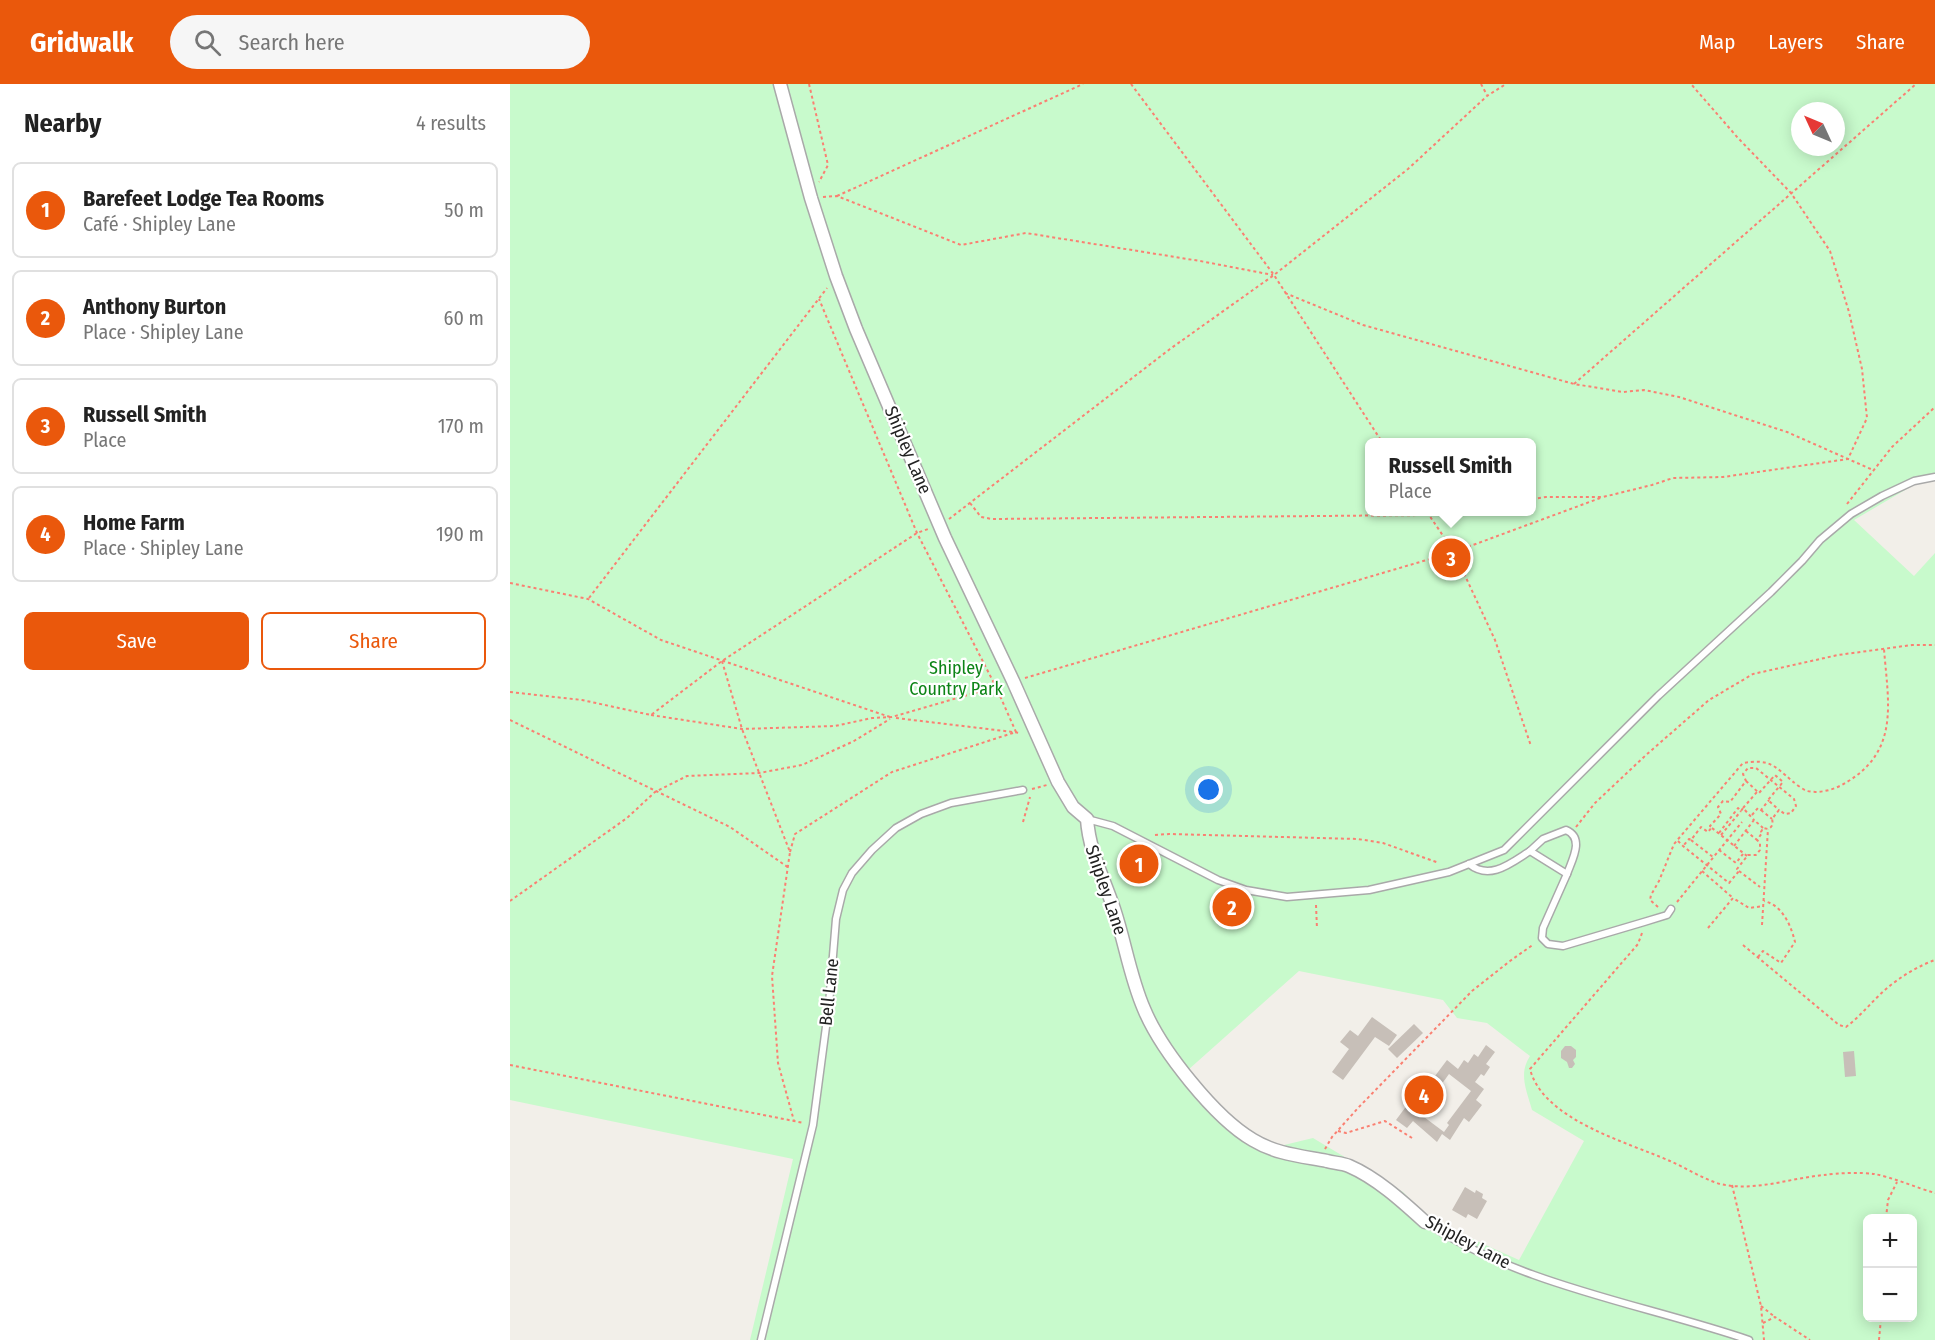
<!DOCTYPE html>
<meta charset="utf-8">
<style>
:root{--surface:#fff;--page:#f6f6f6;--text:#222;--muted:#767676;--line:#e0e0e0;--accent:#ea580c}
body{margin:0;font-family:"Fira Sans Condensed",sans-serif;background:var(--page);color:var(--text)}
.controls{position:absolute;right:18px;bottom:18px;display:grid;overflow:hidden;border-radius:9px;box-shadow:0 3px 15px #0003}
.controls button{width:54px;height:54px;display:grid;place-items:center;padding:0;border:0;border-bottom:2px solid var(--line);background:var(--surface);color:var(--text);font:30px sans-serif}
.compass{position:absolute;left:1281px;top:18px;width:54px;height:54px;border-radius:50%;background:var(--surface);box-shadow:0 3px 15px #0003;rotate:314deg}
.you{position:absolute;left:699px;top:706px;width:21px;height:21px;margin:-15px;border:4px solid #fff;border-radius:50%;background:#1a73e8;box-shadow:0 0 0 9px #1a73e833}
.badge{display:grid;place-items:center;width:39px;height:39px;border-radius:50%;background:var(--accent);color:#fff;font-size:20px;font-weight:700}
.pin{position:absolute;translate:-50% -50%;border:3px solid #fff;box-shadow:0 2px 6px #0006}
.popup{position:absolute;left:855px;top:354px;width:171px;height:78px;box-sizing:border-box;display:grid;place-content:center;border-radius:9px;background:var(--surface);filter:drop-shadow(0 2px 4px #0005);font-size:20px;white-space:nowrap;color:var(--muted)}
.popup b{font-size:22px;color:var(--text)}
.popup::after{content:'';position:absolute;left:50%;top:100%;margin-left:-12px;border:12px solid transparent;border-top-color:var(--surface)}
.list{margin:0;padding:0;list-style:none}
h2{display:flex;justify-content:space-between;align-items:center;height:78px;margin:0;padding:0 24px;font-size:26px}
h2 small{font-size:20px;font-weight:400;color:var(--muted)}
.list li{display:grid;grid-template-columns:39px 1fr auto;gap:18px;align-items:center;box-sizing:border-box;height:96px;margin:0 12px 12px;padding:0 12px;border:2px solid var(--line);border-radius:9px}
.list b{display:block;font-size:22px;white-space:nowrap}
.list p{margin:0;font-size:20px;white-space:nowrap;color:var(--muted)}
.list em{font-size:20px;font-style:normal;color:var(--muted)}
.actions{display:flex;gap:12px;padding:18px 24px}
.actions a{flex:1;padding:14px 0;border:2px solid var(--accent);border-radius:9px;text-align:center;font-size:21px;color:var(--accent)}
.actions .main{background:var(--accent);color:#fff}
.icon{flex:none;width:33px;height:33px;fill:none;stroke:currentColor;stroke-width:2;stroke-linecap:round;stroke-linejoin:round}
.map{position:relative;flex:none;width:1425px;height:1256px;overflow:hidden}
header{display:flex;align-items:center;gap:36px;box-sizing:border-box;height:84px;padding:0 30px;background:var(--accent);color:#fff}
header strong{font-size:28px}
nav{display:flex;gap:33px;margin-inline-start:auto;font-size:21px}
.search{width:420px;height:54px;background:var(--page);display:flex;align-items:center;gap:15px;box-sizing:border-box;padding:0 21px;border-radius:33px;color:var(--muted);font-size:22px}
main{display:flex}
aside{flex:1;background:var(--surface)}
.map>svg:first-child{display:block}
</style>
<header>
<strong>Gridwalk</strong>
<div class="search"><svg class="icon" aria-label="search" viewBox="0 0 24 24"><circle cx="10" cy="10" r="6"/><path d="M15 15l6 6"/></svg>Search here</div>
<nav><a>Map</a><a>Layers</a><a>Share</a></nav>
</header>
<main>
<aside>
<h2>Nearby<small>4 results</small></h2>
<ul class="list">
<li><span class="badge">1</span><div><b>Barefeet Lodge Tea Rooms</b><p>Café · Shipley Lane</p></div><em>50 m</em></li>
<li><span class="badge">2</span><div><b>Anthony Burton</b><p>Place · Shipley Lane</p></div><em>60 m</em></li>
<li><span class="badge">3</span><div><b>Russell Smith</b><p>Place</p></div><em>170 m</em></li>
<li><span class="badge">4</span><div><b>Home Farm</b><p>Place · Shipley Lane</p></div><em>190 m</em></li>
</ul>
<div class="actions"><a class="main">Save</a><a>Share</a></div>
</aside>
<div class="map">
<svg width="1425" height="1256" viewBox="0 0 1425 1256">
<rect width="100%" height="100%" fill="#f2efe9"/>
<!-- park -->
<path fill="#c8facc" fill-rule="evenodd" d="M 0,0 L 1425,0 L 1425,395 L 1407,399 L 1344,436 L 1404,492 L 1425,469 L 1425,1256 L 240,1256 L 283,1075 L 0,1016 ZM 1290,27 L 1326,27 L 1326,63 L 1290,63 ZM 860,358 L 1022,358 L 1022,428 L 860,428 ZM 789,887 L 933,916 L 947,934 L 977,939 L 1020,972 C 1008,990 1017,1007 1022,1026 L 1074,1057 L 1009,1176 L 931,1141 L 913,1129 L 893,1108 L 803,1054 L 770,1062 L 747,1051 L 723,1035 L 701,1014 L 678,986 ZM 1358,1134 L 1402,1134 L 1402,1234 L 1358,1234 Z"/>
<!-- building -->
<g fill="#c7bfb8" fill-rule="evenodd">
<polygon points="636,767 642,787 622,793 616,773"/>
<polygon points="862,933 887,951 879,962 865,953 833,996 822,988 839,965 830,958 840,946 848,952"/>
<polygon points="904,940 913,949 887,974 878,965"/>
<path d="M 976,961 L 985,968 L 976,980 L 980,983 L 974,992 L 971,990 L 965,998 L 974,1005 L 966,1016 L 972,1021 L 959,1038 L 954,1034 L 940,1056 L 932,1050 L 927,1058 L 903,1037 L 897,1044 L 886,1036 L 918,993 L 922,996 L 937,976 L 948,985 L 954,976 L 958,979 L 964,970 L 968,973 ZM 939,990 L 961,1007 L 937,1039 L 939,1041 L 934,1048 L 910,1030 Z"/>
<polygon points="1055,962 1061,962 1066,966 1066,973 1063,976 1065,980 1062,984 1059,984 1057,978 1051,974 1051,967"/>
<polygon points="1344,967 1346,992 1335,993 1333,968"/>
<polygon points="955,1103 965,1109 966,1106 973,1110 972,1114 977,1117 967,1135 958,1130 956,1134 942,1126"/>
</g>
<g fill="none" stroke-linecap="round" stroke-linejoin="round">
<defs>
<g id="service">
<polyline points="577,735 603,742 708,796 736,806 777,813 859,806 939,788 994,766 1148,612 1261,508 1292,477 1310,456 1341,430 1372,412 1404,397 1425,393"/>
<path d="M 1020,767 L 1033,755 L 1056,746 C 1075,754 1062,776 1057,790"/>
<path d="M 959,780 C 980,797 1001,779 1020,767 L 1057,790 L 1033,844 L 1032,854 L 1038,860 L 1053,862 L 1134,838 L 1157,831 L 1161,825"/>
<path d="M 915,1138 C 1012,1202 1130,1219 1239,1256"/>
<polyline points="251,1256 303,1041 319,920 326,835 333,806 342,789 362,766 386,744 411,730 441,719 513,706"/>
</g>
<path id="minor" d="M 270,0 L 301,114 L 326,192 L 346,245 L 435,454 L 503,597 L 548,698 L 563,723 L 577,735 C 579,767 594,795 604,825 C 615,858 620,893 634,925 C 651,966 705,1034 743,1056 C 766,1070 791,1072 817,1077 C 824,1079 832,1079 839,1082 C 867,1094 893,1118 915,1138"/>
</defs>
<!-- service casing -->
<use href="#service" stroke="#a9a9a9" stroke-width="9"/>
<!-- minor casing -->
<use href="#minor" stroke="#a9a9a9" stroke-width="15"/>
<!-- path -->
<g stroke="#fa8072" stroke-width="2" stroke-dasharray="3 3" stroke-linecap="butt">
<polyline points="299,0 318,81 309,98"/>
<polyline points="621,0 764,191 872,358"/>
<polyline points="971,0 977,11"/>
<polyline points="327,112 573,0"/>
<polyline points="313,113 327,112 451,161 516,149 690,177 763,191"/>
<polyline points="775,209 853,241 1064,300 1113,308 1134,306 1169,313 1277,348 1363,386"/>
<polyline points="1064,300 1406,0"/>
<polyline points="1022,415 1036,413 1093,413 1142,401 1163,394 1213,393 1338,375 1357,334 1352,285 1339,228 1320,167 1281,109 1228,54 1181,0"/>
<polyline points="460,419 471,433 482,435 919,431 944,428"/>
<polyline points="1337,420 1382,363 1425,323"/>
<polyline points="917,428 944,468 985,556 1021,662"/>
<polyline points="439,435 660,265 764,191 898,85 977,12 996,0"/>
<polyline points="0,499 78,515 151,556 380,633"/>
<polyline points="79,514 317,204"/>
<polyline points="212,577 232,645 280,768 262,892 268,979 284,1037"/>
<polyline points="515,594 944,468 1093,413"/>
<polyline points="0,608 72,616 141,631 212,577 407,449 418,445"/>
<polyline points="141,631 232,645 325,642 362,634 382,633 492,601"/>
<polyline points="386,634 511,649"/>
<polyline points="0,636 220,743 279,784"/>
<polyline points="1236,697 1249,709 1265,691 1273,698 1258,716 1269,726"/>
<polyline points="522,705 537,701"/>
<polyline points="1233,724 1247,708"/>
<polyline points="1251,726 1262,735"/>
<polyline points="1242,731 1248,724 1251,726 1259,716"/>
<polyline points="513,738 520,713"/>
<polyline points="1066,743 1085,719 1136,671 1199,616 1243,590 1328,571 1402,561 1425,561"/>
<polyline points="1202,744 1237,772"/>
<polyline points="1236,747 1247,756"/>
<polyline points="1209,749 1228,724 1231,727 1233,724 1244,736"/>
<polyline points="645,751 659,750 848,755 873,759 929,779"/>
<polyline points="1211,751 1231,727"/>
<polyline points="1181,756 1203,773"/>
<path d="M 1168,757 L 1173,762 L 1219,799 L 1229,787 L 1227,785 L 1238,771 L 1246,771 L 1250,766 L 1250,759 L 1247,756 L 1252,749 L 1251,748 L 1253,744 L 1258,745 C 1263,743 1263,739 1262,735 L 1269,726 L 1275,730 L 1281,729 L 1286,722 L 1284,715 L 1246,684 L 1238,684 L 1233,690 L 1236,697 L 1220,718 L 1213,717 L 1208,723 L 1211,730 L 1200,742 L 1202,743 L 1198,748 L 1191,743 L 1181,756 L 1179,755 L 1173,762"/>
<polyline points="1224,762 1244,736 1253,744"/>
<polyline points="1209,766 1226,779 1233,770"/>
<polyline points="280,768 285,750 382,688 506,648 486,603 407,449 309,215"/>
<polyline points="1192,787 1223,814"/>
<polyline points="1229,787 1250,803"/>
<polyline points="0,817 117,734 145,708 177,692 249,689 292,681 344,657 380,635"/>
<polyline points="1167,818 1232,738"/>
<polyline points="806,821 807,845"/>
<path d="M 1148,823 L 1140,816 L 1141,811 L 1149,797 L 1164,760 L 1233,679 C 1258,675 1263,680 1282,697 C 1286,700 1292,705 1297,707 C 1311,710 1326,705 1337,698 C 1390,666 1378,618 1374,565"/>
<polyline points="1252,841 1258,745"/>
<polyline points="1198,844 1223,814 1239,824 1254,822"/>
<path d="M 1132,849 L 1128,860 L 1020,985 C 1033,1036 1117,1058 1160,1077 C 1176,1084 1193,1095 1210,1100 C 1245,1108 1280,1094 1314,1091 C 1328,1089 1350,1088 1364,1090 C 1382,1093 1407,1104 1425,1109"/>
<path d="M 1233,861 L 1329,941 L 1336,943 C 1351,932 1362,917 1376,905 C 1390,893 1408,882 1425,876"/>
<path d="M 1248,873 L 1253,867 L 1271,879 L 1285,858 C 1281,841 1272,821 1254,817"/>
<polyline points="0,981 294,1039"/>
<polyline points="828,1047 836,1049 875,1037 902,1054"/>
<polyline points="815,1065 822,1053 848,1024 962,907 1000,877 1024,860"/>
<polyline points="1222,1101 1251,1222 1254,1256"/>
<polyline points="1376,1134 1378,1116 1387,1098"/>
<polyline points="1251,1222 1265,1233"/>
<polyline points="1253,1239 1265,1233 1300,1256"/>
<polyline points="1369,1256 1371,1234"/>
</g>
<!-- service -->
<use href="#service" stroke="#fff" stroke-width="6"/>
<!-- minor -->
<use href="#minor" stroke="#fff" stroke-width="12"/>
</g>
<g text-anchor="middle" stroke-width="4.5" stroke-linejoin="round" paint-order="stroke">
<!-- street labels -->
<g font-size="18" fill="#222" stroke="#fff">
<text transform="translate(398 366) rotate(67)" y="6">Shipley Lane</text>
<text transform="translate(596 806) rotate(71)" y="6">Shipley Lane</text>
<text transform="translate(319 908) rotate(-84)" y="6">Bell Lane</text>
<text transform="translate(958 1158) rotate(28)" y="6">Shipley Lane</text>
</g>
<!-- park labels -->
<g font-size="18" fill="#0c8416" stroke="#fff">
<text x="446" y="590">Shipley<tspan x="446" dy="21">Country Park</tspan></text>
</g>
</g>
</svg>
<div class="controls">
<button>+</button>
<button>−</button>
</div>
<svg class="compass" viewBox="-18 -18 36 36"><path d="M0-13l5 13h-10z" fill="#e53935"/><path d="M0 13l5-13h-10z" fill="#767676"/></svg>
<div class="you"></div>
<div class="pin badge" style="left:629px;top:780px">1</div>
<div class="pin badge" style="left:722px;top:823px">2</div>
<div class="pin badge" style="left:941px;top:474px">3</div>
<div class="popup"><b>Russell Smith</b>Place</div>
<div class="pin badge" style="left:914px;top:1011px">4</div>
</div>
</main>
